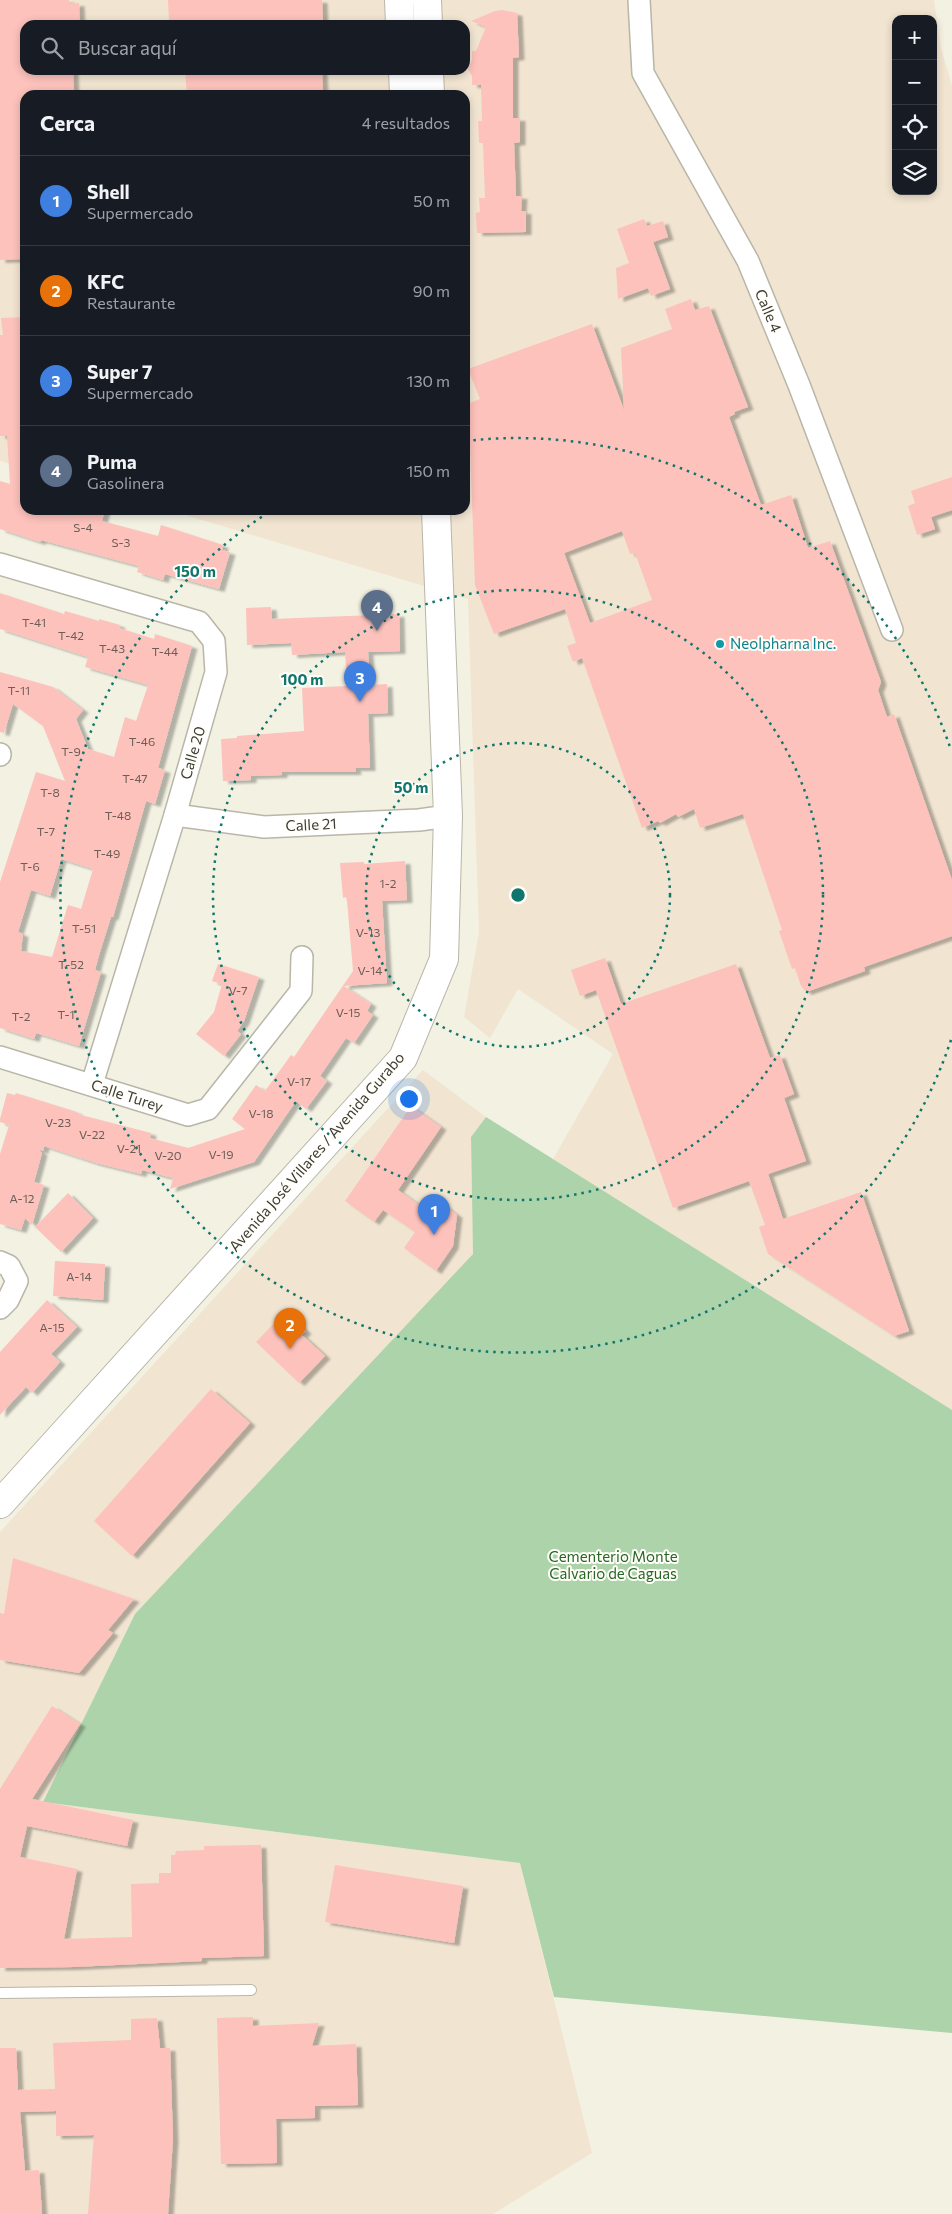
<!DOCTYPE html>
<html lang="es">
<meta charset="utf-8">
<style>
:root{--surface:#171b24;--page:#242831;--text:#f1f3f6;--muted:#9ea1a6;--line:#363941;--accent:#438b8d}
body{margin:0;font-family:Commissioner,sans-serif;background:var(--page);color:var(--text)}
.controls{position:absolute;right:15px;top:15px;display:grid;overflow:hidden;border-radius:10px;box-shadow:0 2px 8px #0003}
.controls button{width:45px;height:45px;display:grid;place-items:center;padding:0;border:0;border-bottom:1px solid var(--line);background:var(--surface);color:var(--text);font:25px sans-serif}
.you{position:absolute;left:408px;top:1098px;width:18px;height:18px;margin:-12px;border:4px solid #fff;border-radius:50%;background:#1a73e8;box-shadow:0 0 0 8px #1a73e833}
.badge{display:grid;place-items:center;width:32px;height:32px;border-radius:50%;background:var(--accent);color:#fff;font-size:16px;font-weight:700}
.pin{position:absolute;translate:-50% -41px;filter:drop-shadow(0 1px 2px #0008)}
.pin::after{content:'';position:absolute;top:26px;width:18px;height:15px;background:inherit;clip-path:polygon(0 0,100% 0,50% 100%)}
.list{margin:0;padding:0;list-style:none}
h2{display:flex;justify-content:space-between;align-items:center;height:65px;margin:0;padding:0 20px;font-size:21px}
h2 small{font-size:16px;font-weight:400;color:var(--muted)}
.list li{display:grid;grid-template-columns:32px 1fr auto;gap:15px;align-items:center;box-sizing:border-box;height:90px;padding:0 20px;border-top:1px solid var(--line)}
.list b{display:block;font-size:19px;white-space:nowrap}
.list p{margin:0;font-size:16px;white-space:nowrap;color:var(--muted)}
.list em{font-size:16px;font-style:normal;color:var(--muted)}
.icon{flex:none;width:28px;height:28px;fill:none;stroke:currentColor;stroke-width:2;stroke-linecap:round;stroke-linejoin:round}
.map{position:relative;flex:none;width:952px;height:2214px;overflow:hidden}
.search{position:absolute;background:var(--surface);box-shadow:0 2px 8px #0003;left:20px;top:20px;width:450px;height:55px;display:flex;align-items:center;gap:12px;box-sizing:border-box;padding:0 18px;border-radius:15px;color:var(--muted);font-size:19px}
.panel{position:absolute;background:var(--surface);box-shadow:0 2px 8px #0003;left:20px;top:90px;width:450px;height:425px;border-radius:15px}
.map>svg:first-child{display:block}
</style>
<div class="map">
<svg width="952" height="2214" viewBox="0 0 952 2214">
<defs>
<filter id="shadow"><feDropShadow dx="5.5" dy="3" stdDeviation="1" flood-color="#0004"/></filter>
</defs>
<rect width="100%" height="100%" fill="#f3f1e2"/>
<!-- industrial -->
<g fill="#f1e4d1" fill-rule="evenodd">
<path d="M 0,0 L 934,0 L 941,48 L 952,86 L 952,1410 L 553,1159 L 613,1054 L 518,989 L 490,1038 L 464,1017 L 479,932 L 468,599 L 168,510 L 465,510 L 465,95 L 25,95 L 25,468 L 0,461 ZM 896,19 L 933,19 L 933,191 L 896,191 ZM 25,25 L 465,25 L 465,70 L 25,70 Z"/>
<polygon points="423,1070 486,1117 471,1137 473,1254 135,1614 43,1802 520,1863 592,2153 493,2214 0,2214 0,1532"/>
</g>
<!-- green -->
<polygon fill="#acd3a9" points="486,1117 952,1410 952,2033 554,1997 520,1863 43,1802 135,1614 473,1254 471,1137"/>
<!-- building -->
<g fill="#fdc2bc" fill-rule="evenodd" filter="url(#shadow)">
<polygon points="0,0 69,0 69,4 79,3 80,25 25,25 25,70 73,70 74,95 25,95 25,259 0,260"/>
<polygon points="168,0 322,0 323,25 183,25 183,20 169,21"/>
<polygon points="502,10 517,13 519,57 513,58 513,118 520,118 520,142 514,143 516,196 522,196 521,211 526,211 526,232 477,233 476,213 480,212 479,198 485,198 483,143 479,143 478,121 482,121 481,85 472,85 472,76 468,69 472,60 472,51 476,51 486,27 471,21 495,11"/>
<polygon points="185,70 322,70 323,95 187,95"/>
<polygon points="644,219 647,226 663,221 668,237 653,242 670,289 651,296 648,288 618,299 616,268 629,263 617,229"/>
<path d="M 691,299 L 695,310 L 709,306 L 748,407 L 734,412 L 735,414 L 729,417 L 761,505 L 791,495 L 808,548 L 830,541 L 881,682 L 878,690 L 887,717 L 894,714 L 952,880 L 952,936 L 864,967 L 865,971 L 806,992 L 801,986 L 795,968 L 792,969 L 779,931 L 782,930 L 743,814 L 700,828 L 694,809 L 678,817 L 676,814 L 660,823 L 658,821 L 642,828 L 582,658 L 573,662 L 567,646 L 576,643 L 565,609 L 494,634 L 475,585 L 469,416 L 465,416 L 465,405 L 480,399 L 468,369 L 592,324 L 624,410 L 621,348 L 672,329 L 665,309 ZM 622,531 L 630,554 L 635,553 L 652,600 L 590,623 L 564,553 Z"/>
<polygon points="25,317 25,510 105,510 102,521 158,536 161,525 223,545 222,550 230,552 219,589 165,574 163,580 137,572 139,566 41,540 40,542 0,529 0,481 10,484 7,436 0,436 0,335 3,335 1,318"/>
<polygon points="952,477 952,510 931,517 935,529 917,535 908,506 915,503 911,491"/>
<path d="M 0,593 L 64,614 L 65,611 L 99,621 L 99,619 L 120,625 L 119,628 L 154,639 L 155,634 L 192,646 L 158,768 L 165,770 L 155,804 L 146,801 L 113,917 L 111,917 L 99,955 L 95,970 L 101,972 L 79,1046 L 36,1033 L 34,1039 L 0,1028 L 0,882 L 36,772 L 65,781 L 43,726 L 13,704 L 4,733 L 0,732 L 0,672 L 53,687 L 83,710 L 76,719 L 88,749 L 114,757 L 125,717 L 136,721 L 148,685 L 85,667 L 88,657 L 0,629 ZM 61,859 L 93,869 L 81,909 L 68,905 L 52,957 L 21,951 L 23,934 L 18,932 L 31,890 L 50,896 Z"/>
<polygon points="271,607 272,619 399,614 400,651 368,652 370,685 387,684 388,713 368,714 370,768 355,768 356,772 282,772 282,775 251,776 251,780 223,781 221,739 237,738 237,736 304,731 302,688 347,686 345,652 292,655 291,643 247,645 246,608"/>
<polygon points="405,861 407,900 382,901 387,983 344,986 371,1004 367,1011 373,1015 354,1043 346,1038 320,1076 327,1081 306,1109 296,1101 254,1162 170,1189 173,1178 142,1170 141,1174 96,1163 44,1146 43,1151 38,1149 42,1153 34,1182 44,1185 32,1225 25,1218 21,1230 0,1224 0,1154 9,1125 0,1122 0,1119 7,1093 15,1095 16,1093 77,1112 77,1114 151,1133 150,1138 188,1148 245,1129 232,1119 256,1085 265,1091 291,1055 294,1057 353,971 347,901 346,897 343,898 340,863 364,862 364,864"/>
<polygon points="605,958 621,1004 736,964 770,1058 780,1055 794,1094 784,1098 806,1161 768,1174 783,1219 861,1192 909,1331 894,1336 768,1254 759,1227 765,1225 749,1181 673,1208 596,990 580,996 571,970"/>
<polygon points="218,964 259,977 244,1021 237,1031 241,1034 224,1056 196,1034 214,1012 222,984 212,981"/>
<polygon points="411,1106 441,1127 398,1190 429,1212 437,1200 457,1215 453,1246 436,1271 404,1248 415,1232 383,1210 374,1222 345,1201"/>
<polygon points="68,1193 93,1218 61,1252 35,1227"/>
<polygon points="55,1261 105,1264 103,1300 53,1296"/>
<polygon points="47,1300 77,1327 51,1354 60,1362 32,1393 26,1387 0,1415 0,1352"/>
<polygon points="282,1315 291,1323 294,1320 306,1331 302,1335 325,1356 299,1383 256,1342"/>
<polygon points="211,1389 250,1423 132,1556 94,1521"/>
<polygon points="13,1558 134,1599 108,1630 113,1633 79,1673 0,1660 0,1613 4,1614"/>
<polygon points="52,1706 80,1724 32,1799 133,1820 127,1846 27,1826 20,1857 77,1869 64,1939 132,1937 131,1884 159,1883 159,1873 171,1873 171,1855 175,1855 176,1851 204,1850 204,1846 261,1845 264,1956 202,1958 202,1961 73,1967 0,1968 0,1789"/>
<polygon points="335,1865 463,1886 454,1943 325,1922"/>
<polygon points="253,2017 253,2026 319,2023 312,2046 356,2044 358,2105 315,2106 315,2118 276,2119 277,2163 221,2164 217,2018"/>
<polygon points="157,2018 160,2048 170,2048 173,2139 168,2214 88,2214 94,2135 56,2136 56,2111 20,2112 25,2171 39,2170 42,2214 0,2214 0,2048 16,2048 18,2090 55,2089 53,2043 131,2040 131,2019"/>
</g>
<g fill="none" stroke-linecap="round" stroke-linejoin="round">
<defs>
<polyline id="service" points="0,1993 251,1990"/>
<g id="minor">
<polyline points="639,0 643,73 748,261 799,385 892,630"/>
<polyline points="0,564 199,622 214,641 216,672 175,815 92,1084"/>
<polyline points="0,754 0,755"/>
<polyline points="175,815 264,827 419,820 448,816"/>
<polyline points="0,1057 188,1115 208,1109 301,991 302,957"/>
<polyline points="0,1262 9,1266 17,1281 8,1300 0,1308"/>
</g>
<g id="primary">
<polyline points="399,0 400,25"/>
<polyline points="427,0 428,25"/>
<polyline points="403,70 404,95"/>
<polyline points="429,70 430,95"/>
<polyline points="0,1504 403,1058 444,959 448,816 436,510"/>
</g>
</defs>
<!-- service casing -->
<use href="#service" stroke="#b9b6a8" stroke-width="12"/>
<!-- minor casing -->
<use href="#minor" stroke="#b9b6a8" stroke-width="24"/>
<!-- primary casing -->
<use href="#primary" stroke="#b9b6a8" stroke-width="30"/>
<!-- service -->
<use href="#service" stroke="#fff" stroke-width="10"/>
<!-- minor -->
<use href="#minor" stroke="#fff" stroke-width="21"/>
<!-- primary -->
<use href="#primary" stroke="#fff" stroke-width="28"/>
</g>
<!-- distance rings -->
<g fill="none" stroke="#0f766e" stroke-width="2.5" stroke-dasharray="2.5 5">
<circle cx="518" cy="895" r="152"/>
<circle cx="518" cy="895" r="305"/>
<path d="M951 1040A457 457 0 1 1 269 512M466 441A457 457 0 0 1 951 750"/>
</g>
<!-- markers -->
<circle fill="#0f9aa8" stroke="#fffef8" stroke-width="2" cx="720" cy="644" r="5"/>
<g text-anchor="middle" stroke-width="4" stroke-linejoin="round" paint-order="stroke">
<!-- number labels -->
<g font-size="12" fill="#6d5e58">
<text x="83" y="532">S-4</text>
<text x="121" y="547">S-3</text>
<text x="34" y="627">T-41</text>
<text x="71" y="640">T-42</text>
<text x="112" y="653">T-43</text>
<text x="165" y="656">T-44</text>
<text x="19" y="695">T-11</text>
<text x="142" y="746">T-46</text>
<text x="71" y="756">T-9</text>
<text x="135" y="783">T-47</text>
<text x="50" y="797">T-8</text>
<text x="118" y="820">T-48</text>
<text x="46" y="836">T-7</text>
<text x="107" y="858">T-49</text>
<text x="30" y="871">T-6</text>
<text x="388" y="888">1-2</text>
<text x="84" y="933">T-51</text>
<text x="368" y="937">V-13</text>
<text x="71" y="969">T-52</text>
<text x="370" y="975">V-14</text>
<text x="238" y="995">V-7</text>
<text x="348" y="1017">V-15</text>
<text x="66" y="1019">T-1</text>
<text x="21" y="1021">T-2</text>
<text x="299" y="1086">V-17</text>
<text x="261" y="1118">V-18</text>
<text x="58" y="1127">V-23</text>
<text x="92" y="1139">V-22</text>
<text x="129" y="1153">V-21</text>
<text x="221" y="1159">V-19</text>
<text x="168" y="1160">V-20</text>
<text x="22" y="1203">A-12</text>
<text x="79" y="1281">A-14</text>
<text x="52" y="1332">A-15</text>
</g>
<!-- street labels -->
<g font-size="15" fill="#3d3c36" stroke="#fffef8">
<text transform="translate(768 311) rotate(67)" y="5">Calle 4</text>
<text transform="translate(193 753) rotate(-74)" y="5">Calle 20</text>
<text transform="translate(311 825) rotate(-3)" y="5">Calle 21</text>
<text transform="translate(127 1096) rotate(18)" y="5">Calle Turey</text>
<text transform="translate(317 1152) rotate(-49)" y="5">Avenida José Villares / Avenida Gurabo</text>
</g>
<!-- culture labels -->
<g font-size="15" fill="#0d838f" stroke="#fffef8" text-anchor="start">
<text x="730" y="649">Neolpharna Inc.</text>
</g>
<!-- park labels -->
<g font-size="15" fill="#276626" stroke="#fffef8">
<text x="613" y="1562">Cementerio Monte<tspan x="613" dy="17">Calvario de Caguas</tspan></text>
</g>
</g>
<circle cx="518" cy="895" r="8" fill="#0f766e" stroke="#fffef8" stroke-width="2.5"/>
<g font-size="15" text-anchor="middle" font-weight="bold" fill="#0f766e" stroke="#fffef8" stroke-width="4" stroke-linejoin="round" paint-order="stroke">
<text x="195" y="577">150 m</text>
<text x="302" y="685">100 m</text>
<text x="411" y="793">50 m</text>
</g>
</svg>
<div class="controls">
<button>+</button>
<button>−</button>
<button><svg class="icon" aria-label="locate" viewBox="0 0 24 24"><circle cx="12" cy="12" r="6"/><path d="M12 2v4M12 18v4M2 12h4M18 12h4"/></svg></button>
<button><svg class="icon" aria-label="layers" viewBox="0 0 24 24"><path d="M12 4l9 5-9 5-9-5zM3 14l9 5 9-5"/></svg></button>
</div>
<div class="you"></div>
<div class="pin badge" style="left:434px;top:1235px;background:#3f7fe0">1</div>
<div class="pin badge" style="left:290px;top:1349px;background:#e8710a">2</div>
<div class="pin badge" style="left:360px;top:702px;background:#3f7fe0">3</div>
<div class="pin badge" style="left:377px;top:631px;background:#5c6f8a">4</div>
<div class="search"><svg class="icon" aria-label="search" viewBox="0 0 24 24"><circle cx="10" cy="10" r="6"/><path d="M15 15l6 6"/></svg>Buscar aquí</div>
<section class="panel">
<h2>Cerca<small>4 resultados</small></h2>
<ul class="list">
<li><span class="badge" style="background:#3f7fe0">1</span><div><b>Shell</b><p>Supermercado</p></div><em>50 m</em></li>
<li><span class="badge" style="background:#e8710a">2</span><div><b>KFC</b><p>Restaurante</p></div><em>90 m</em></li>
<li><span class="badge" style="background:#3f7fe0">3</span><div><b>Super 7</b><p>Supermercado</p></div><em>130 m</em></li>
<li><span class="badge" style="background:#5c6f8a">4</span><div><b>Puma</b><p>Gasolinera</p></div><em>150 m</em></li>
</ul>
</section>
</div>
